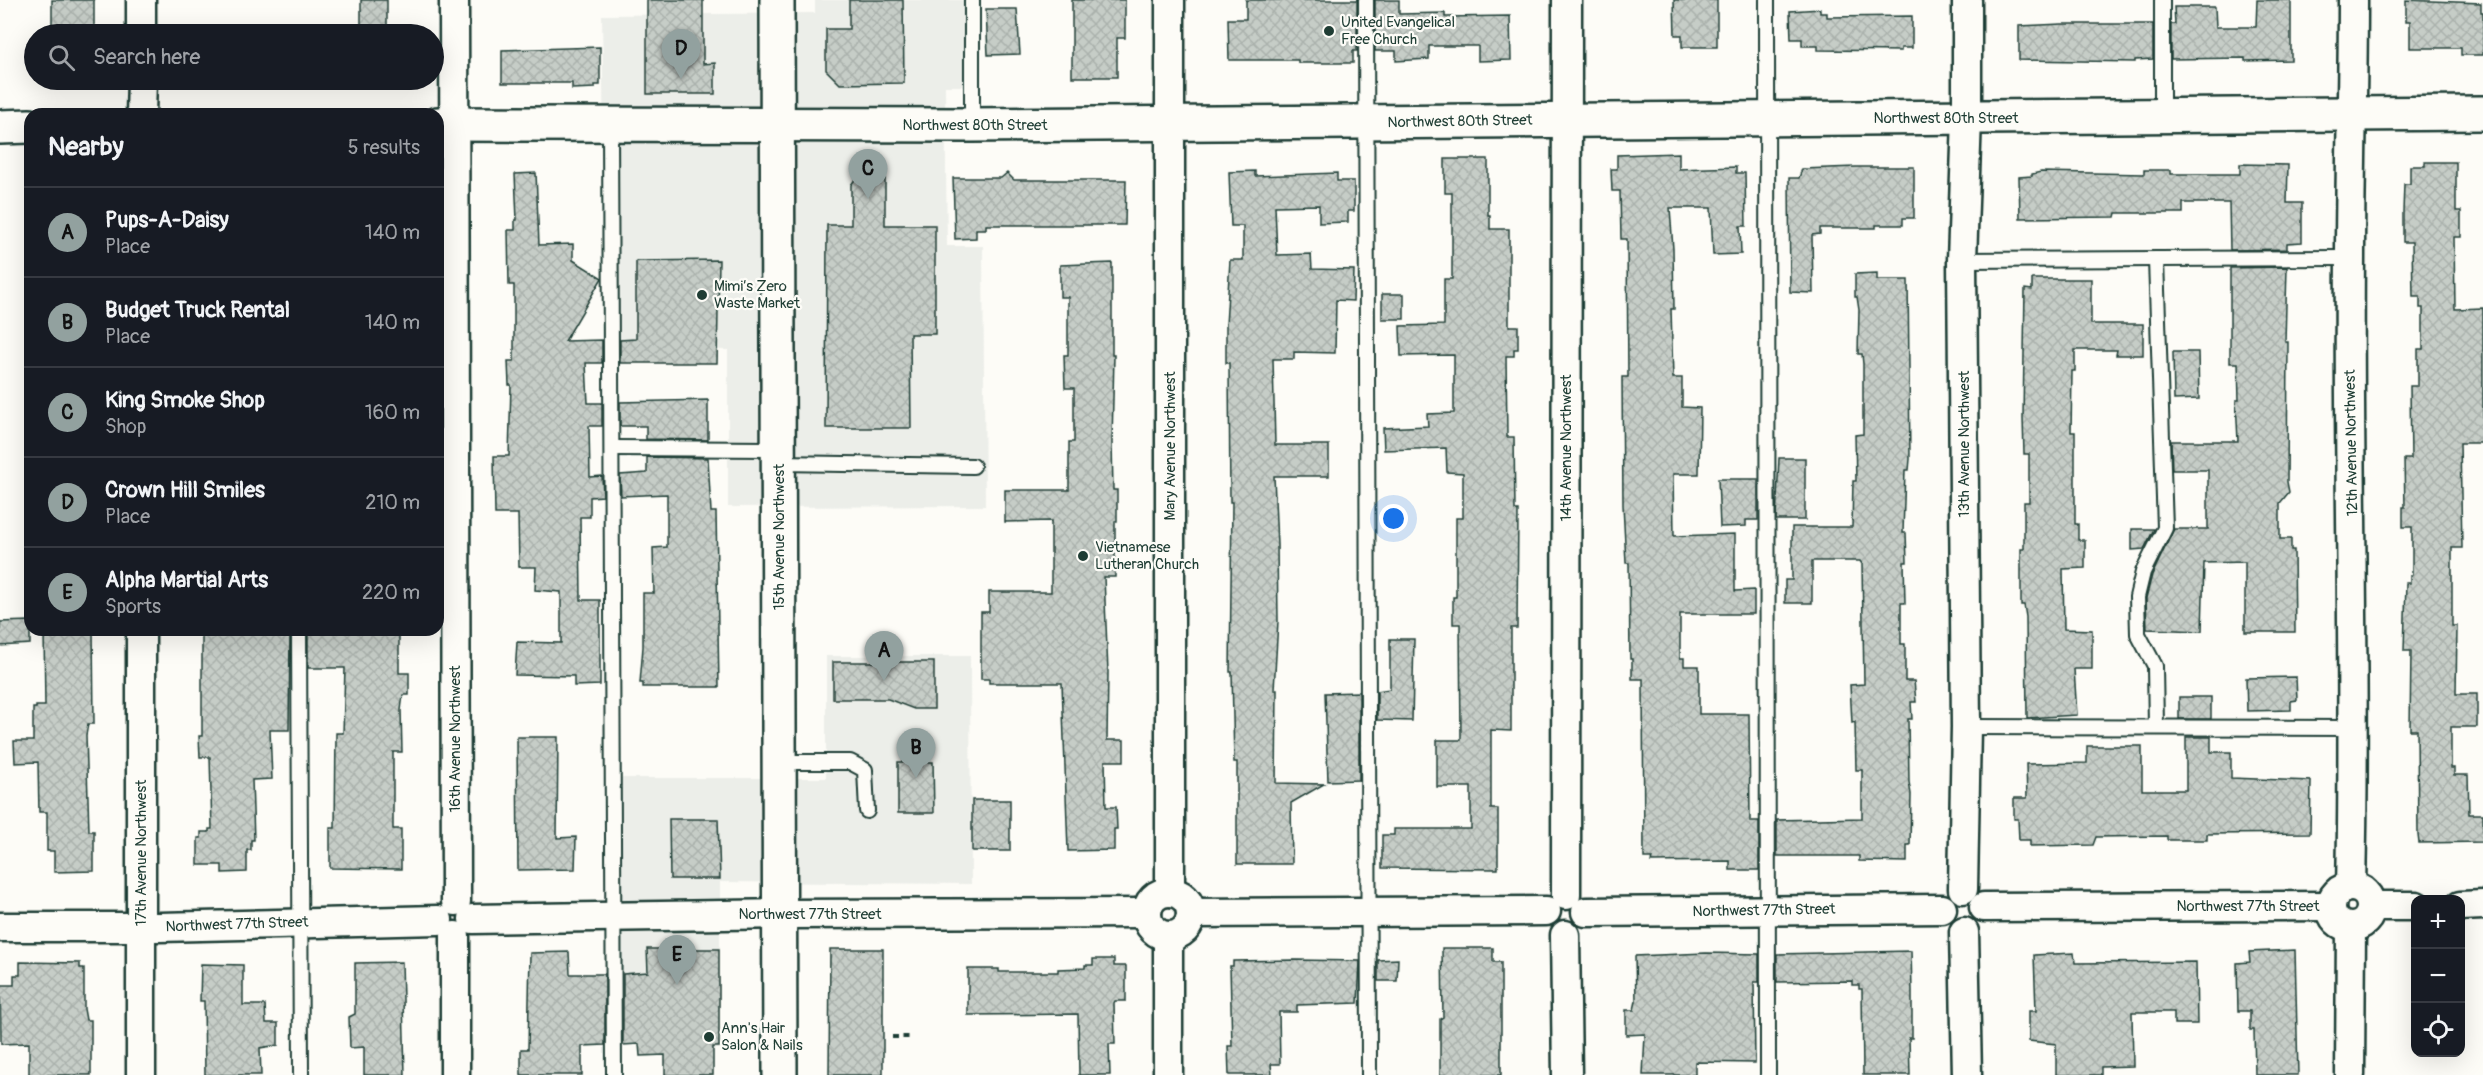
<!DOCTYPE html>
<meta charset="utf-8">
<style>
:root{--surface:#171b24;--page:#20242c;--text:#f1f3f6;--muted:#9ea1a6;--line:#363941;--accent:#92a19f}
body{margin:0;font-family:Pangolin,sans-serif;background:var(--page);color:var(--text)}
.controls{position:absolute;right:18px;bottom:18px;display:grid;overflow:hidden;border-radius:12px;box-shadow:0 6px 24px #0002}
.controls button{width:54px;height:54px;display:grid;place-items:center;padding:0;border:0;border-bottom:2px solid var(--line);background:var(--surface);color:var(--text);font:30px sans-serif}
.you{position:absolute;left:1394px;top:519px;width:21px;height:21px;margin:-15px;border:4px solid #fff;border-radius:50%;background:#1a73e8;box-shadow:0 0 0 9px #1a73e833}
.badge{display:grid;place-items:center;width:39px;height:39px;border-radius:50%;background:var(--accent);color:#111;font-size:20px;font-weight:700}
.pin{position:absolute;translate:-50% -50px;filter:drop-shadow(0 2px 3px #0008)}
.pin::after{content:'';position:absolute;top:32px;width:21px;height:18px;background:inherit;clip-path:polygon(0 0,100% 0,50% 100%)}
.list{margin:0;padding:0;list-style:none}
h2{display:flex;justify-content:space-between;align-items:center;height:78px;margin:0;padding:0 24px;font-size:26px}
h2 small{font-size:20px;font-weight:400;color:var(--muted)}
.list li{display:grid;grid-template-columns:39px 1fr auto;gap:18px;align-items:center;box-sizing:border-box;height:90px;padding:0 24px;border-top:2px solid var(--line)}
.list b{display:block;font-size:22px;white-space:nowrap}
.list p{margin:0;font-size:20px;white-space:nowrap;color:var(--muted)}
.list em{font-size:20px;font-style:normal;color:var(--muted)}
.icon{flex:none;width:33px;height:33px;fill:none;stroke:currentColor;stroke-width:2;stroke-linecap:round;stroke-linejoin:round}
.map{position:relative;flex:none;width:2483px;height:1075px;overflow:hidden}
.search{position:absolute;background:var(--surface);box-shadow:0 6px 24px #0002;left:24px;top:24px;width:420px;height:66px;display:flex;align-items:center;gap:15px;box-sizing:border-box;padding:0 21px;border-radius:33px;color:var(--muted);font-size:22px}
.panel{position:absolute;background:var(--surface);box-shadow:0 6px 24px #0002;left:24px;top:108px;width:420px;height:528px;border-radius:18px}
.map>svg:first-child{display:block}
</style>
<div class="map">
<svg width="2483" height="1075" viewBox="0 0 2483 1075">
<defs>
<pattern id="building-cross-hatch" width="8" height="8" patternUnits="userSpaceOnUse" patternTransform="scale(1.5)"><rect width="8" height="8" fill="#c6cdc7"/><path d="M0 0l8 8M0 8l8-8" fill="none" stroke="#aab1ac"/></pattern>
</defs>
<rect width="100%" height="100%" fill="#fdfcf7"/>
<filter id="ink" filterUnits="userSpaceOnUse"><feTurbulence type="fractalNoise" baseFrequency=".0167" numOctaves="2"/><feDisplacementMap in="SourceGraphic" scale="12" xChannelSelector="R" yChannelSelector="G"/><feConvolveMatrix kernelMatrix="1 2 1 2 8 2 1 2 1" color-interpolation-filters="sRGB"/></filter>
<g filter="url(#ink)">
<!-- built -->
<g fill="#eceee9">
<polygon points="815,0 965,0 966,86 945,86 947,246 983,246 985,506 728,507 728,350 607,349 602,15 815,13"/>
<polygon points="826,656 970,656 971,884 720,882 720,1049 701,1049 699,1001 610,1003 607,778 826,778"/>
</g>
<!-- building -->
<g fill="url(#building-cross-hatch)" stroke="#1f3d34" stroke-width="1.5">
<polygon points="52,0 94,0 94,31 52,32"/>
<rect x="361" y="0" width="26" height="34"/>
<polygon points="647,0 703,0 703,64 715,63 715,94 647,94"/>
<polygon points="849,0 903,0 904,83 840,84 826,70 826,29 849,29"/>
<polygon points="1072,0 1125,0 1125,38 1117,38 1117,77 1072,77"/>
<polygon points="1246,0 1357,0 1357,51 1353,51 1353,63 1298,63 1298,60 1229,60 1228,19 1246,19"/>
<polygon points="1375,0 1399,0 1399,14 1445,13 1445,17 1510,16 1511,60 1478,61 1478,46 1429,46 1429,59 1396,61 1396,51 1375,51"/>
<polygon points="1674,0 1717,0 1717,47 1682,47 1682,35 1675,35"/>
<polygon points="2257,0 2291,0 2291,60 2245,61 2245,58 2171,59 2171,24 2175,24 2174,7 2215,7 2216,27 2256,27"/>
<polygon points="2406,0 2481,3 2481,12 2483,12 2483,55 2461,55 2461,48 2410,48 2410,21 2406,21"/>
<polygon points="986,9 1017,9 1020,54 988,55"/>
<polygon points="1820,9 1820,13 1827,13 1827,17 1912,16 1912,48 1901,48 1901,51 1818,50 1818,46 1802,46 1802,39 1791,39 1790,11"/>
<polygon points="2062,24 2153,24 2153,59 2135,60 2135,62 2019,60 2019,26"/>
<polygon points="600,47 600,85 595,85 595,88 572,89 572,83 502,83 502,50"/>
<polygon points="1679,153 1679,169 1736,167 1736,173 1745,173 1746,226 1740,226 1741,254 1713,255 1711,208 1670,208 1673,249 1674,309 1671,309 1673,378 1682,378 1682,407 1700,408 1699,474 1673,474 1674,536 1735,534 1735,591 1754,590 1754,614 1680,614 1680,658 1684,658 1684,666 1699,666 1699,714 1749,714 1750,821 1759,821 1759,870 1730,870 1730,861 1651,862 1652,858 1644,858 1643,679 1632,679 1632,659 1630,659 1629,563 1626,563 1623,505 1622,377 1628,377 1627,239 1621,239 1620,191 1612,191 1611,169 1617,169 1617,155"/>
<polygon points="1445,159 1488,159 1488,215 1490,215 1490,229 1509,229 1509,326 1518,326 1518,349 1514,349 1514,356 1506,356 1507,437 1514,437 1515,510 1518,510 1517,628 1511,628 1511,731 1491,730 1491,809 1498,809 1498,869 1382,868 1382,835 1394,835 1394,829 1471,829 1471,787 1437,787 1437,740 1461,740 1460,624 1453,624 1453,597 1456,597 1456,518 1463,518 1463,473 1447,472 1446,448 1384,450 1383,428 1428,426 1427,414 1454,413 1454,355 1401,356 1400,326 1444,325 1444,279 1452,279 1452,193 1445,193"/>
<polygon points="2425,162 2456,162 2456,211 2461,211 2461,237 2454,237 2455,309 2483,308 2483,443 2460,443 2462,548 2452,548 2452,626 2457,626 2456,694 2477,694 2477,727 2451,727 2451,768 2454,768 2454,775 2468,775 2469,814 2483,814 2483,842 2419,843 2418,835 2417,730 2410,730 2411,651 2404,651 2406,583 2410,583 2410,575 2412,575 2412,527 2403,527 2403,507 2405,507 2404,459 2411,459 2410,386 2418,386 2418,349 2423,349 2423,308 2420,308 2420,297 2413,297 2412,242 2403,242 2403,212 2404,184 2410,184 2410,166 2425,166"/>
<polygon points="2240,164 2288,165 2287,203 2302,203 2302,242 2287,243 2287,249 2230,250 2229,203 2183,203 2183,213 2116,213 2115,217 2020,218 2019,177 2032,176 2032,174 2041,172 2144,174 2144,170 2171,170 2171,174 2240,174"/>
<polygon points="1856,167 1914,167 1914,218 1903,218 1903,225 1876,225 1876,228 1820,228 1820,234 1812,235 1813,293 1790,292 1789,178 1799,178 1802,169"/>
<polygon points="1255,171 1255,176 1337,173 1337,181 1354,181 1354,211 1348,211 1348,222 1319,223 1319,205 1275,206 1277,255 1311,254 1312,269 1354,270 1353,301 1336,300 1335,353 1294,352 1294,359 1273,359 1275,445 1329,445 1329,476 1274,476 1277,545 1278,621 1274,690 1277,690 1276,783 1324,784 1291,803 1292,864 1237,864 1237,762 1234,762 1232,672 1230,672 1232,502 1230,502 1229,363 1226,363 1226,325 1230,260 1243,260 1243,226 1231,226 1229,172"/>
<polygon points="536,173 539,245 573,244 573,260 602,278 565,341 602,340 602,363 586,363 588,403 602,403 602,426 589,426 590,477 602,476 603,496 590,497 590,517 580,517 581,600 600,600 600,685 574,686 574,676 515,675 517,642 561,643 561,592 535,590 536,567 519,567 518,514 495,514 494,456 509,456 511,385 509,385 508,361 514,361 514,285 509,285 508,230 515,230 515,220 517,220 515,174"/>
<polygon points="1007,173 1014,180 1126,180 1125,225 986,225 986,229 976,229 976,238 955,239 953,178 1001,178"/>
<polygon points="856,178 885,178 885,225 935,225 935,334 910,334 911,428 826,428 827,225 851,225 851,185"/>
<polygon points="719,260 717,363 620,363 620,340 636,339 636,261"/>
<polygon points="1112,263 1112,355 1114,355 1112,442 1113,490 1117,490 1117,521 1115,521 1115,577 1104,577 1108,672 1107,740 1124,740 1124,761 1105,761 1106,807 1116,807 1117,829 1114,829 1114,850 1068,851 1062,683 989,683 989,679 981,679 981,612 989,612 989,592 1051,592 1051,521 1005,522 1005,490 1069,490 1069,442 1074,442 1074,388 1065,388 1064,355 1068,355 1068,297 1060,297 1060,265"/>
<polygon points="2287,267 2285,342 2288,342 2287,482 2289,492 2280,503 2280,539 2291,539 2291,550 2294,550 2295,632 2245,632 2245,562 2204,563 2202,631 2147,629 2146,598 2152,575 2174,529 2208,529 2208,470 2172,470 2171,441 2238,441 2236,400 2239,400 2238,363 2230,363 2230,268"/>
<polygon points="1877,273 1877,280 1908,280 1910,459 1909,470 1905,470 1903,533 1906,533 1907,562 1904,562 1905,603 1901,603 1901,644 1905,644 1905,681 1914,681 1916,702 1911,702 1912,719 1908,719 1909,782 1911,794 1910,845 1907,845 1907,862 1859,861 1859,856 1777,856 1777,820 1862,818 1862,770 1856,770 1855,722 1852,723 1850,685 1864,684 1862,564 1860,561 1812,561 1812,603 1785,603 1785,580 1792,580 1792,527 1852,527 1853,481 1856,481 1855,435 1863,434 1863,364 1862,354 1858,354 1859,310 1857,297 1855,297 1855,274"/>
<polygon points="2032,279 2091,279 2091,324 2143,324 2143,355 2116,355 2117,350 2075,350 2075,371 2072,371 2071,432 2075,432 2075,524 2078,524 2078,540 2085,540 2085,568 2063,569 2064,629 2092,630 2092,669 2074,669 2077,715 2027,718 2026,617 2024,605 2021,605 2021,549 2024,549 2024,502 2029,502 2029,454 2024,454 2023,417 2025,289 2032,290"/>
<rect x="1382" y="294" width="22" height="25"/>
<polygon points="2173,352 2198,352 2199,399 2174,400"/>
<polygon points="708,400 708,440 646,439 646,426 620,426 620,402"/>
<polygon points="647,457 708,458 711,512 716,512 719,687 643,687 643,683 640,683 643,647 643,593 654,593 653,548 667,547 667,494 621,496 620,475 647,473"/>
<polygon points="1779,458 1805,458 1805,520 1776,520"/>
<polygon points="1718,479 1758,479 1758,520 1746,520 1746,526 1720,527"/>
<polygon points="2132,529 2154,529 2144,549 2132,550"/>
<polygon points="30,621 30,644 0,646 0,622"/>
<polygon points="44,630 93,630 94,724 88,724 86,735 89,831 94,831 94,871 54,872 54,851 47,851 47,812 39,812 38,762 15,763 14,741 33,741 33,708 36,708 36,706 45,706"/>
<polygon points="202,630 290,630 289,730 270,730 272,779 252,780 254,840 251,840 251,850 247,850 247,872 222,873 222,865 198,865 198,838 201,838 201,832 209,832 209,829 212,829 210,757 200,757 199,736 202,736"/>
<polygon points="308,630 399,630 399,673 409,673 409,695 403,695 401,710 402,752 393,752 393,829 401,829 401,869 330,868 330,828 335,828 336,733 343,733 345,668 308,668"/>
<polygon points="1390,639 1414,639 1412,721 1377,720 1377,691 1390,689"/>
<polygon points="833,662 934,662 934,709 914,709 888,699 833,699"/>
<polygon points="2296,677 2297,700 2291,701 2291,710 2247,711 2246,678"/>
<polygon points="1359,692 1359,780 1328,781 1325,693"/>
<rect x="2179" y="697" width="32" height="22"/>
<polygon points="517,737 558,737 557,838 576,837 575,869 518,870"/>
<polygon points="2186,737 2211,737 2211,752 2231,752 2231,778 2311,781 2310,833 2207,834 2207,840 2167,840 2167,836 2096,837 2093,845 2030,846 2030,840 2019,840 2018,819 2014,819 2014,798 2027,798 2026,764 2087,763 2087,746 2142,746 2142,790 2186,790"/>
<polygon points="898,762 933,762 934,813 898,813"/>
<rect x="972" y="800" width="38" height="51"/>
<polygon points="669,819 718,819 720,879 670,879"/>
<polygon points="1442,948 1493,948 1493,962 1501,962 1501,1075 1440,1075 1440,1019 1443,1017"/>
<polygon points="647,949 719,949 719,1047 713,1047 713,1075 665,1075 665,1055 640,1056 639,1044 623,1045 623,974 648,972"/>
<polygon points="830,949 883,949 883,1075 829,1075"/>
<polygon points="2295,950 2298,1075 2255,1075 2254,1030 2250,1030 2250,1011 2238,1011 2237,963 2250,962 2249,952"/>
<polygon points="1911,951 1912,991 1912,1038 1909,1038 1910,1075 1863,1075 1862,989 1859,989 1859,985 1852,985 1852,981 1777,982 1777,954"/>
<polygon points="569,952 570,974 605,974 605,1045 582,1046 582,1075 521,1075 521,1049 528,1049 530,953"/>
<polygon points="1706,953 1759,954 1759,982 1754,982 1755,1063 1695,1062 1695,1075 1643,1075 1645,1034 1626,1035 1626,1010 1634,1010 1636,1001 1635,956"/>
<polygon points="2074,953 2075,963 2196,962 2197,1024 2174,1024 2174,1012 2132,1012 2133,1066 2101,1067 2101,1075 2056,1075 2056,1044 2029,1041 2029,1011 2036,1011 2034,955"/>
<polygon points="1093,959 1114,959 1114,966 1126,966 1126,1001 1115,1001 1114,1003 1115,1044 1109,1044 1110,1075 1079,1075 1078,1014 968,1015 968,969 999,969 999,972 1058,972 1058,969 1085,968 1085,965 1093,965"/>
<polygon points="1398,959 1397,981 1378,981 1378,960"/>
<polygon points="1295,960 1360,961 1358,1003 1297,1005 1297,1012 1279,1012 1280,1064 1271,1064 1272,1075 1229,1075 1228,1046 1232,1046 1230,966 1233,966 1233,961"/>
<polygon points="20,962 80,963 80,968 84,968 84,1009 86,1020 91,1020 91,1075 29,1075 29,1043 1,1044 0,985 14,985 14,975 20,975"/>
<polygon points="402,962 405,1075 364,1075 364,1047 350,1048 349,1017 355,1014 355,963"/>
<polygon points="201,964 243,965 243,1005 265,1005 266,1023 278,1023 278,1045 260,1048 261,1075 205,1075 204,1001 200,1001"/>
</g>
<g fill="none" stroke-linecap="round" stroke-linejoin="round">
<defs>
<g id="service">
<polyline points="972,0 972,125"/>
<polyline points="1366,0 1369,1075"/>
<polyline points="1767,0 1768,1075"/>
<polyline points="2162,0 2162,116"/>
<polyline points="610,123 614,1075"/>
<polyline points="1962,260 2350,258"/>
<polyline points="613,448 779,449"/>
<polyline points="779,463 973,466"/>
<polyline points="299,630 301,1075"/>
<polyline points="1966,727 2354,728"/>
<polyline points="2156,727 2155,666 2138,634 2137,597 2143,572 2165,528 2156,260"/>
<polyline points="780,762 850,762 865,770 867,811"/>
</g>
<g id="minor">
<polyline points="141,0 141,34"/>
<polyline points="454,0 456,901"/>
<polyline points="1170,0 1170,892"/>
<polyline points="141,114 142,80"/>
<polyline points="141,630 141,1075"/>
<circle cx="2351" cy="907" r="20"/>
<path d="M 2351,887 C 2356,677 2348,468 2350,258 C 2350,172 2353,86 2353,0"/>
<polyline points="1963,889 1966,727 1962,260 1967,118 1967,0"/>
<circle cx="1169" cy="914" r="22"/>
<polyline points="1566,895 1567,0"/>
<polyline points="2372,906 2416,906"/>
<polyline points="2460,906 2483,905"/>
<polyline points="1984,907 2331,906"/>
<polyline points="1586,912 1942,909"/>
<polyline points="1191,913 1546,911"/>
<polyline points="473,919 781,914 1147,913"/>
<polyline points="0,927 160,927 438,920"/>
<polyline points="1964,932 1967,1075"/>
<polyline points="1565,935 1567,1075"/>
<polyline points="455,936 455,1075"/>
<polyline points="1168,936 1168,1075"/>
<polyline points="2350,1075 2351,928"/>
</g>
<g id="tertiary">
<polyline points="438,124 972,125 2483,113"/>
<polyline points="0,127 30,126"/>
</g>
<polyline id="primary" points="777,0 780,1075"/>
</defs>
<!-- service casing -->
<use href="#service" stroke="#1f3d34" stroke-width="18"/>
<!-- minor casing -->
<use href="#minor" stroke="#1f3d34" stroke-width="33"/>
<!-- tertiary casing -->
<use href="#tertiary" stroke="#1f3d34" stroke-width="38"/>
<!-- primary casing -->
<use href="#primary" stroke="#1f3d34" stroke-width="38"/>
<!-- path -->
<polyline stroke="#1f3d34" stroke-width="4" stroke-dasharray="6 4.5" stroke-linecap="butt" points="892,1037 911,1037"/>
<!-- service -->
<use href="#service" stroke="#fdfcf7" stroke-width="14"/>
<!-- minor -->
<use href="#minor" stroke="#fdfcf7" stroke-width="28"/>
<!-- tertiary -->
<use href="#tertiary" stroke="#fdfcf7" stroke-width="33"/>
<!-- primary -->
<use href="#primary" stroke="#fdfcf7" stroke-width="33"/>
</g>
</g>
<!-- markers -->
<g fill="#1f3d34" stroke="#fdfcf7" stroke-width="2">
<circle cx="1329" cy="31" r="6"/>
<circle cx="702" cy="295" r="6"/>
<circle cx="1083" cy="556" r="6"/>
<circle cx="709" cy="1037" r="6"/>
</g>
<g text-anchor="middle" stroke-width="4.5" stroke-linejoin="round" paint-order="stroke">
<!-- poi labels -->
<g font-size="15" fill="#1f3d34" stroke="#fdfcf7" text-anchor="start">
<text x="1341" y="27">United Evangelical<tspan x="1341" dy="17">Free Church</tspan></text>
<text x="714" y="291">Mimi’s Zero<tspan x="714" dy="17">Waste Market</tspan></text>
<text x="1095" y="552">Vietnamese<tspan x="1095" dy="17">Lutheran Church</tspan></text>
<text x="721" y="1033">Ann's Hair<tspan x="721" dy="17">Salon &amp; Nails</tspan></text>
</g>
<!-- street labels -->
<g font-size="15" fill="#1f3d34" stroke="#fdfcf7">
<text x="1946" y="123">Northwest 80th Street</text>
<text transform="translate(1460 121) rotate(-1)" y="5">Northwest 80th Street</text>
<text x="975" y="130">Northwest 80th Street</text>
<text transform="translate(2351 443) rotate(-91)" y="5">12th Avenue Northwest</text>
<text transform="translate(1964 444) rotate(-90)" y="5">13th Avenue Northwest</text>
<text transform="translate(1170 446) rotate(-90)" y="5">Mary Avenue Northwest</text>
<text transform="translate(1566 448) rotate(-90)" y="5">14th Avenue Northwest</text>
<text transform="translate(779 537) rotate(-90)" y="5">15th Avenue Northwest</text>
<text transform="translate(455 739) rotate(-90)" y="5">16th Avenue Northwest</text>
<text transform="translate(141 853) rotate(-90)" y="5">17th Avenue Northwest</text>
<text x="2248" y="911">Northwest 77th Street</text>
<text transform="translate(1764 910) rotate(-1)" y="5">Northwest 77th Street</text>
<text x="810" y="919">Northwest 77th Street</text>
<text transform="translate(237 924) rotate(-2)" y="5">Northwest 77th Street</text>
</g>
</g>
</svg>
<div class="controls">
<button>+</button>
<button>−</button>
<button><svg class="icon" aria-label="locate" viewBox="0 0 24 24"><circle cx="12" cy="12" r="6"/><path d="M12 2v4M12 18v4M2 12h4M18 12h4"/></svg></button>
</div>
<div class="you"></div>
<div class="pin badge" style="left:884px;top:681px">A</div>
<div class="pin badge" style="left:916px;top:778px">B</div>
<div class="pin badge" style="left:868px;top:199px">C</div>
<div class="pin badge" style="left:681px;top:79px">D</div>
<div class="pin badge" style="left:677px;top:985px">E</div>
<div class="search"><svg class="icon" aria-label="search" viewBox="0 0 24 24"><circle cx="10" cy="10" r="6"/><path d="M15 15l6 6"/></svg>Search here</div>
<section class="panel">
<h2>Nearby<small>5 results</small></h2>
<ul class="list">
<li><span class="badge">A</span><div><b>Pups-A-Daisy</b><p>Place</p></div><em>140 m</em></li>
<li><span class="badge">B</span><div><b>Budget Truck Rental</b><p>Place</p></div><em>140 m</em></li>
<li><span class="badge">C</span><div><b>King Smoke Shop</b><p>Shop</p></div><em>160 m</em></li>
<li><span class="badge">D</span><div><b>Crown Hill Smiles</b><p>Place</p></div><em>210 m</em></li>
<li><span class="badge">E</span><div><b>Alpha Martial Arts</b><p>Sports</p></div><em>220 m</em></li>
</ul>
</section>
</div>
